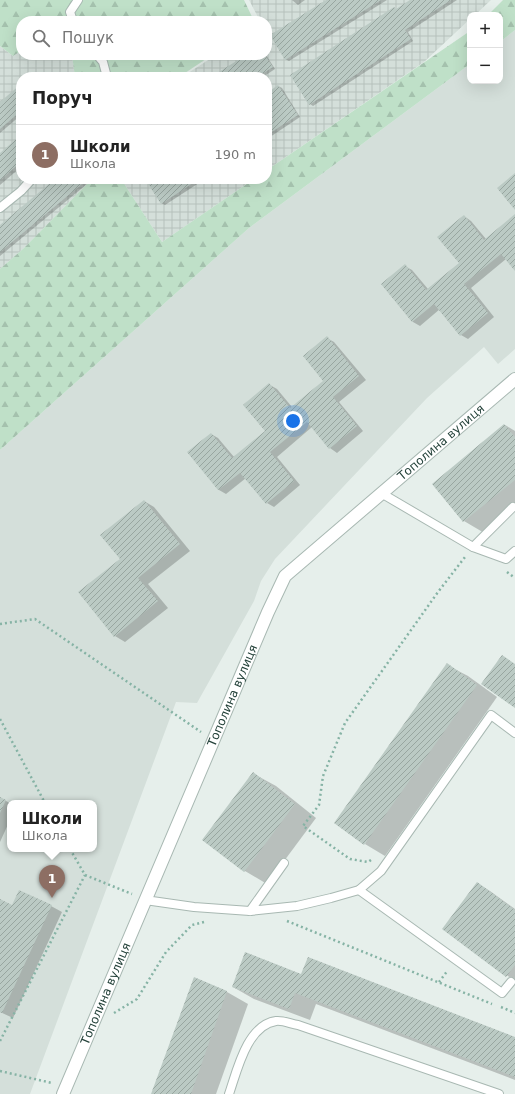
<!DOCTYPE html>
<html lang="uk">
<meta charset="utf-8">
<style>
:root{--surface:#fff;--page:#f6f6f6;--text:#222;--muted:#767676;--line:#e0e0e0;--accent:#b45309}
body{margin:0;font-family:"DejaVu Sans",sans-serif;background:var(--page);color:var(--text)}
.controls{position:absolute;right:12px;top:12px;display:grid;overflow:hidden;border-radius:8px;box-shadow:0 4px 16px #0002}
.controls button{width:36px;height:36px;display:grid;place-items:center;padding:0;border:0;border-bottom:1px solid var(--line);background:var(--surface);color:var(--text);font:20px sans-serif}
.you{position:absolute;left:293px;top:421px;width:14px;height:14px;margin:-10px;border:3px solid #fff;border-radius:50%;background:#1a73e8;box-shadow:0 0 0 6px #1a73e833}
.badge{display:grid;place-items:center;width:26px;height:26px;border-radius:50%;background:var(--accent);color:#fff;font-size:13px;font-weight:700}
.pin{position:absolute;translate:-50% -33px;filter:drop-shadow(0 1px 2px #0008)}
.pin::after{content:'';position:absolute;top:21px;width:14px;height:12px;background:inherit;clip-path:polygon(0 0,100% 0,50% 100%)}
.popup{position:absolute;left:7px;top:800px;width:90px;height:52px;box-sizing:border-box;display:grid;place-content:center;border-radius:8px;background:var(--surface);filter:drop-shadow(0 1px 3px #0005);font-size:13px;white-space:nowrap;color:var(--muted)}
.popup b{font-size:15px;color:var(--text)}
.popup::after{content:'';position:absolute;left:50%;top:100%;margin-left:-8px;border:8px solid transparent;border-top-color:var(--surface)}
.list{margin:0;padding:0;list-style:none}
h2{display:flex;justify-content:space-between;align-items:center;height:52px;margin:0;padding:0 16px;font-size:17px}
h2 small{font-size:13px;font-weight:400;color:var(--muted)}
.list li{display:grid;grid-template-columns:26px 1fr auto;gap:12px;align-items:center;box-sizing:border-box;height:60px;padding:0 16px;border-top:1px solid var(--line)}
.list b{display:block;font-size:15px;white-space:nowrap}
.list p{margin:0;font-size:13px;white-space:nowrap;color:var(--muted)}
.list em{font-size:13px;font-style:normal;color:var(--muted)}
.icon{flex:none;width:22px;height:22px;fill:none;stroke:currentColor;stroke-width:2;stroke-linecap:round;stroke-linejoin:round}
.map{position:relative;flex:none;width:515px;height:1094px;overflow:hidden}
.search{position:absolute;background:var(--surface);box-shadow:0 4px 16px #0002;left:16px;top:16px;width:256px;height:44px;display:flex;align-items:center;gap:10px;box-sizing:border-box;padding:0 14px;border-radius:16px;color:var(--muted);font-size:15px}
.panel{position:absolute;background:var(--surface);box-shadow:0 4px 16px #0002;left:16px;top:72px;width:256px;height:112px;border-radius:16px}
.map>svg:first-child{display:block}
</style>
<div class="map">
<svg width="515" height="1094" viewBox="0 0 515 1094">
<defs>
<pattern id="industrial-grid" width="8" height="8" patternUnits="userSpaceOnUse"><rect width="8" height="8" fill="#d4dfda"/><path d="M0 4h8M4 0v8" fill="none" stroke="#b6c1bc"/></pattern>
<pattern id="forest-firs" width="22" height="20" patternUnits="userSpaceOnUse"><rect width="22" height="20" fill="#bfe0c8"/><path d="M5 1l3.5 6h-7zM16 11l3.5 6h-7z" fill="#a4c1ad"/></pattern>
<pattern id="building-hatch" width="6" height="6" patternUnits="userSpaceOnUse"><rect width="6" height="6" fill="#bbcac4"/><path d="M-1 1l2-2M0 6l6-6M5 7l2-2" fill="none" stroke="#98a6a0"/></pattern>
</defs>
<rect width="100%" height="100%" fill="#e6efeb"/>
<!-- built -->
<path fill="#d4dfda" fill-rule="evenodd" d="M 515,30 L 515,349 L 498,364 L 484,347 L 427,398 L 275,559 L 261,581 L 254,601 L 197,703 L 176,702 L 30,1094 L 0,1094 L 0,450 L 249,228 L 470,64 L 470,81 L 500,81 L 500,42 ZM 10,803 L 94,803 L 94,849 L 10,849 Z"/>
<!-- industrial -->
<g fill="url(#industrial-grid)">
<polygon points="249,0 491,0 475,15 470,15 470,19 424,62 267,170 267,77 182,77 216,55 267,55 267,21 260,21"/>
<polygon points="0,46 13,56 21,51 21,55 72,55 75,77 21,77 21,179 92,179 24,248 0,269"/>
<polygon points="121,179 254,179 162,242"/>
</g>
<!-- forest -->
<g fill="url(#forest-firs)">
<polygon points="0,0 244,0 254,21 21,21 21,51 13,56 0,46"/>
<polygon points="503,0 515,0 515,30 500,42 500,15 488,15"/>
<polygon points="470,31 470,64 249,228 0,450 0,269 24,248 92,179 121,179 162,242 254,179 267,179 267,170"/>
<polygon points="72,55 212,55 179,77 75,77"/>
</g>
<!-- shadow -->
<g fill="#0003">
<polygon points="292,0 305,0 298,5"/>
<polygon points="328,0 387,0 289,61 285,59"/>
<polygon points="411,0 457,0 408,32 413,41 313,106 310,104 397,10"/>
<polygon points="247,55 266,55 275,69 263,77 213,77"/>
<polygon points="21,85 21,115 0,133 0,104"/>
<polygon points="278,86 282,88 300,117 267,139 267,94"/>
<polygon points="21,137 21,167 0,185 0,155"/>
<polygon points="58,179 93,179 0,256 0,227"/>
<polygon points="146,179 205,179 165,205 161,203"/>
<polygon points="464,216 471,221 486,239 515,216 515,270 506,259 471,288 494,317 468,339 461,335 440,309 420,326 413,322 382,284 405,266 412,270 428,289 460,263"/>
<polygon points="327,338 334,342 366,380 339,402 363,431 337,453 330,448 312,427 277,457 300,485 274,507 267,503 246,478 226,494 219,490 188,452 211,434 218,438 234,457 266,431 270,385 277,389 292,407 325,381"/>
<polygon points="505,425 515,431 515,510 486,534 464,521 433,484"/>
<polygon points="144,501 154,507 190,551 148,584 168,608 125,642 115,636 121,559"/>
<polygon points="447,665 468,676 497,697 385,856 365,844"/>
<polygon points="254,774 276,786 316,818 267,884 245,871 204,840"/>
<polygon points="0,798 10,803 10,820 0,842"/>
<polygon points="477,883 490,891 515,909 515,981 443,929"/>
<polygon points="0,900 13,906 51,906 62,912 13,1018 0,1012"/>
<polygon points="302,975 515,1038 515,1080 316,1004 310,1020 254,999 233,987"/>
<polygon points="194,978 227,992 248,1004 216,1094 152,1094"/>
</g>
<!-- building -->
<g fill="url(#building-hatch)">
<polygon points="326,0 381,0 285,60 270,35"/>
<polygon points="410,0 451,0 405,30 411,39 309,105 290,75 394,7 396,9"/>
<polygon points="246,55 265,55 273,67 257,77 211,77"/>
<polygon points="21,84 21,111 0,129 0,102"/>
<polygon points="278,85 298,115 267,135 267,93"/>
<polygon points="21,135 21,162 0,180 0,153"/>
<polygon points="515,173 515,210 497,188"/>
<polygon points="55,179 88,179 0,252 0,225"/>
<polygon points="145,179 199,179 161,204"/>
<polygon points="515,214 515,271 501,254 464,284 488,313 460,336 434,304 412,322 381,284 405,264 426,290 459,263 437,237 464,215 484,240"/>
<polygon points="327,336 359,376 333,397 357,426 329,449 307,422 270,452 294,481 266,504 240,473 218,490 187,452 211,433 232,458 265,431 243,405 269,383 290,408 323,381 303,356"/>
<polygon points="504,424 515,437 515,480 463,522 432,484"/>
<polygon points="144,500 180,544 138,578 158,601 114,637 78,592 120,559 100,535"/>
<polygon points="502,655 515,664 515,708 481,684"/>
<polygon points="447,663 477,685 364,845 334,823"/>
<polygon points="253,772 295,804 244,872 202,840"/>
<polygon points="0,797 6,800 0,813"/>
<polygon points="477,882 515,910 515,965 506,977 442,929"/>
<polygon points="19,890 52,905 2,1013 0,1012 0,899 12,905"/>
<polygon points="245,952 301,974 308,957 515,1037 515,1077 295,993 289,1009 232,987"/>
<polygon points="194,977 227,991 191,1094 151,1094"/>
</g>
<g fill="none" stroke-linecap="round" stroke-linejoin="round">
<defs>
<g id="service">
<polyline points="73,21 70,12 78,0"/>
<polyline points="97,55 103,62 107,77"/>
<polyline points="0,208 21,191 32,179"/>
<polyline points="381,493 473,547 506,559 515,551"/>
<polyline points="473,547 513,507"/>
<polyline points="359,890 502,993 511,982"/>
<polyline points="145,900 194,907 250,911 297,906 331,898 359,890 381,871 491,715 515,733"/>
<polyline points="250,911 284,863"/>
<path d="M 229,1094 C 237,1071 247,1025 276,1021 C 283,1020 291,1024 298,1025 L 499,1094"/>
</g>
<g id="minor">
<path id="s1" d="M 63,1094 L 268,612 L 285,576 L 515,379"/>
</g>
</defs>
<!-- service casing -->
<use href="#service" stroke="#a8b8b2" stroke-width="10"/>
<!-- minor casing -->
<use href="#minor" stroke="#a8b8b2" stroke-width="14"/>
<!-- path -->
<g stroke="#86b3a5" stroke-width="2.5" stroke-dasharray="2 3" stroke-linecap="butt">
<polyline points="507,572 515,578"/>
<polyline points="0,624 35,619 201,732"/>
<polyline points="0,719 45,803"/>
<polyline points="70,849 85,875 132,894"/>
<polyline points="371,860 368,862 350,859 303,826 319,805 323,776 345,723 438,592 465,557"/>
<polyline points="287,921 492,1004"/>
<polyline points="439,982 448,970"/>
<polyline points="501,1007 515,1013"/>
<polyline points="114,1013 137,999 166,952 192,925 204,922"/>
<polyline points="0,1041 85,875"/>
<polyline points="0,1071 52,1083"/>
</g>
<!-- service -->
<use href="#service" stroke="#fff" stroke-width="8"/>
<!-- minor -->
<use href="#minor" stroke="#fff" stroke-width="12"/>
</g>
<g text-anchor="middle" stroke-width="3" stroke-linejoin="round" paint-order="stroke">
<!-- street labels -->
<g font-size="12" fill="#24423a" stroke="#f7fbf9">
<text dy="4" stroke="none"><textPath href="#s1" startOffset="769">Тополина вулиця</textPath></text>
<text dy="4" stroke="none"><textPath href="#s1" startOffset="433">Тополина вулиця</textPath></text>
<text dy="4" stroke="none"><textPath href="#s1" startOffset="109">Тополина вулиця</textPath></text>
</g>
</g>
</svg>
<div class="controls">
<button>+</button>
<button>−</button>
</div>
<div class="you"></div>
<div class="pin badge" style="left:52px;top:898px;background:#8d6e63">1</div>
<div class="popup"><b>Школи</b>Школа</div>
<div class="search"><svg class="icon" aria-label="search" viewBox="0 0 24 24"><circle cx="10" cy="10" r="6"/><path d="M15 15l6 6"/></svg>Пошук</div>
<section class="panel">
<h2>Поруч<small></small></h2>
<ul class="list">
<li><span class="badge" style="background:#8d6e63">1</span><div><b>Школи</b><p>Школа</p></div><em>190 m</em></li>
</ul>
</section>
</div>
